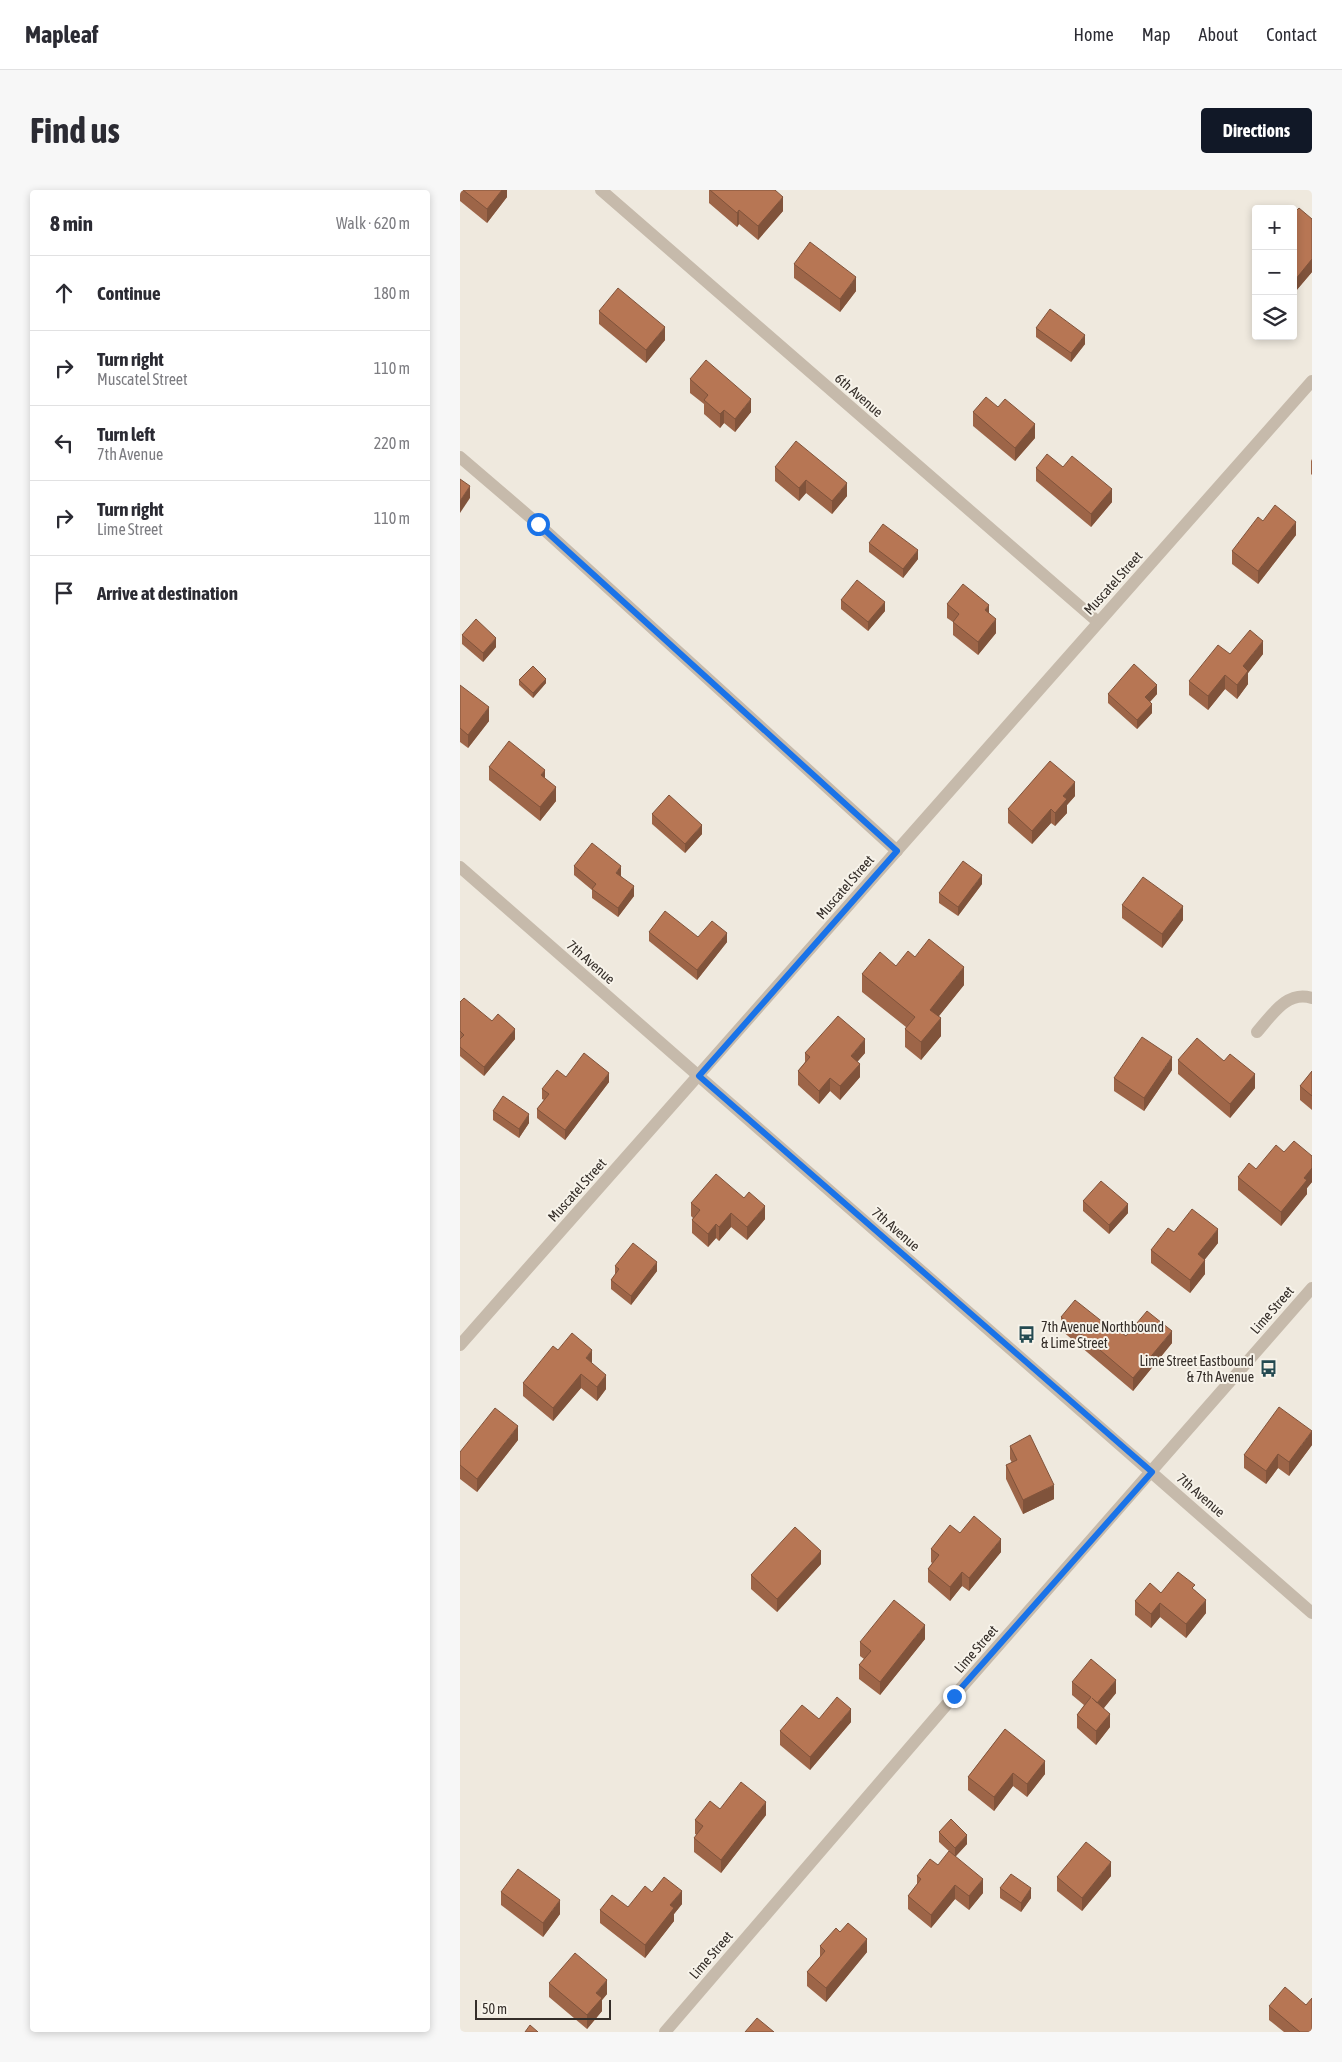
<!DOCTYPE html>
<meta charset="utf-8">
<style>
:root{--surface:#fff;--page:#f7f7f7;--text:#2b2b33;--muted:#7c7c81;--line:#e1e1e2;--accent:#111827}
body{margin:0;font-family:"Asap Condensed",sans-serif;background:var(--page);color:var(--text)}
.controls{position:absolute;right:15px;top:15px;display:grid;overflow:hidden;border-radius:5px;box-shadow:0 2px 8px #0003}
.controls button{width:45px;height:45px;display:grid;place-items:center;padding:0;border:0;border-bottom:1px solid var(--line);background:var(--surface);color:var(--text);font:25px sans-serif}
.scale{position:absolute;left:15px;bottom:12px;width:136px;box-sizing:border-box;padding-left:5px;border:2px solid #352e29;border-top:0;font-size:14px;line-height:18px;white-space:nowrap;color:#352e29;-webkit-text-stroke:4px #f7f3ea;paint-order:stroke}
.stop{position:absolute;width:15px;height:15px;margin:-11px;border:4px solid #1a73e8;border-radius:50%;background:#fff}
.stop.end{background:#1a73e8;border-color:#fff;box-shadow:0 1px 5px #0008}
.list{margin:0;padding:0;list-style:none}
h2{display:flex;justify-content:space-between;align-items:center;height:65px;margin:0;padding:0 20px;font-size:21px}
h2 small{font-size:16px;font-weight:400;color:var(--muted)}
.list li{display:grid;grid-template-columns:32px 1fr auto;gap:15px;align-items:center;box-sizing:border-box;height:75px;padding:0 20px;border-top:1px solid var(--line)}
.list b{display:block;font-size:19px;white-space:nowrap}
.list p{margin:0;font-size:16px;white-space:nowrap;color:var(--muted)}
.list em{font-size:16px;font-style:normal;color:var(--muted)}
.icon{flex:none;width:28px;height:28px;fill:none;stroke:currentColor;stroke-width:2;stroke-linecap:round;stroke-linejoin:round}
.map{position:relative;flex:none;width:852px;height:1842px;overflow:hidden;border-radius:5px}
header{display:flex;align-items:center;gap:30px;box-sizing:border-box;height:70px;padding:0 25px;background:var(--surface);border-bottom:1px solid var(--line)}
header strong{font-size:24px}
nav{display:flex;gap:28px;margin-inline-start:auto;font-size:18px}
.intro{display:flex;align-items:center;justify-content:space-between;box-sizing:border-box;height:120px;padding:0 30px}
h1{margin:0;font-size:35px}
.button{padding:12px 22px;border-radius:5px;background:var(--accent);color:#fff;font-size:18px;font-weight:700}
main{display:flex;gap:30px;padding:0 30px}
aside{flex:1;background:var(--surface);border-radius:5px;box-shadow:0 2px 8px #0003}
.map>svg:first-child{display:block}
</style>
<header>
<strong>Mapleaf</strong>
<nav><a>Home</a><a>Map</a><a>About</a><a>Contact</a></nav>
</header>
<div class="intro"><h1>Find us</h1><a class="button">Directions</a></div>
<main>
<aside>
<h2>8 min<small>Walk · 620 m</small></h2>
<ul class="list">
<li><svg class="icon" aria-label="ahead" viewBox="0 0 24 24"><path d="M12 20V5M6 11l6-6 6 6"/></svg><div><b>Continue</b></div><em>180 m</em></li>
<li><svg class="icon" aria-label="right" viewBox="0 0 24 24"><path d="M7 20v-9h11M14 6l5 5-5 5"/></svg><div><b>Turn right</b><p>Muscatel Street</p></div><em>110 m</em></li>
<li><svg class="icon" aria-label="left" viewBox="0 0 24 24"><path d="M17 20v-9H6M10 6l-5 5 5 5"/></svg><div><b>Turn left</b><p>7th Avenue</p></div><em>220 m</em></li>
<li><svg class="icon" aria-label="right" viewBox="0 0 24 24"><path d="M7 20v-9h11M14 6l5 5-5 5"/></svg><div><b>Turn right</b><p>Lime Street</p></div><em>110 m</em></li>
<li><svg class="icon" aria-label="arrive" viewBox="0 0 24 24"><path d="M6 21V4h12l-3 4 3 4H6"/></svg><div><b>Arrive at destination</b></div></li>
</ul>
</aside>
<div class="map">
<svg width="852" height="1842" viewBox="0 0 852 1842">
<rect width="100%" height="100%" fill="#efe9de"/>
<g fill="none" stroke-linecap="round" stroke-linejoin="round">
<!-- minor -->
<g stroke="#c6baab" stroke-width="12">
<polyline points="141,0 638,432"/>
<polyline points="0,267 78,334 437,661"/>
<polyline points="0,677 852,1423"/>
<path d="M 797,842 C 812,825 827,800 852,808"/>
<polyline points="0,1155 852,191"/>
<polyline points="205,1842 494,1506 852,1098"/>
</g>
</g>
<!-- wall -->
<g fill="#9d6548">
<polygon points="0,0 47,0 47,7 27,33 0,11"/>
<polygon points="249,0 315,0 323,21 298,50 279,34 277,37 249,13"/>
<polygon points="833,24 852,29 852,82 835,102 833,101"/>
<polygon points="334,74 396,101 380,122 334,88"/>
<polygon points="139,121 205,150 186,173 139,134"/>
<polygon points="576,138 625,154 611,172 576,147"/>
<polygon points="230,189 291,222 275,242 264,233 260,238 244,224 244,214 230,203"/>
<polygon points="513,222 575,248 555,271 513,236"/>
<polygon points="852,269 852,285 851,284 851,271"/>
<polygon points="315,277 387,306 372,324 346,303 339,311 315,291"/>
<polygon points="603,277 652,312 631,337 576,291 576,278"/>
<polygon points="803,331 836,345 798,394 772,374 772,361"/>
<polygon points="409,353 458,369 443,388 409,362"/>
<polygon points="381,410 425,421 408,441 381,419"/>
<polygon points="487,414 529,423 536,443 518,465 493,445 493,432 487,428"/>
<polygon points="2,445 36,457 23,472 2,454"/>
<polygon points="770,464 803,464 788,483 788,494 777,509 765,499 748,520 729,505 729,491"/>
<polygon points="59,490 86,493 73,508 59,495"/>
<polygon points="0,495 29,531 8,558 0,552"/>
<polygon points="648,504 697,504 690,512 692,523 677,539 648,513"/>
<polygon points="29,577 85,589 96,611 80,631 29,590"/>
<polygon points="615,606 607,615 607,623 595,636 591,633 572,654 548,633 548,619"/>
<polygon points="192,624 242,644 225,663 192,634"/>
<polygon points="114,676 161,686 174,706 158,727 132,708 132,700 114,685"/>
<polygon points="522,694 498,726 479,713 479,703"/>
<polygon points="662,715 723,730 702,758 662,728"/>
<polygon points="189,742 238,747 267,752 237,790 189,751"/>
<polygon points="455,767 504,795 479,826 481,846 461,870 445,857 445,839 446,837 402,802 402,784 436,776"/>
<polygon points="0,812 32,831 55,849 24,886 0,866"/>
<polygon points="345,863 405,863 397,872 400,887 380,910 370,901 359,914 338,895 338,881 345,872"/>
<polygon points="718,870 764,871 795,898 770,928 718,884"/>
<polygon points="712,880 684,921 654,901 654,888"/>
<polygon points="852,881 852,920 840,910 840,896"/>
<polygon points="106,887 149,892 105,950 77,928 77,919 84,910 82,909 82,899"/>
<polygon points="33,921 69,933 59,948 33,930"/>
<polygon points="824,962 852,966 852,992 847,998 847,1004 821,1036 778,1000 778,987 796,979"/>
<polygon points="623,1011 668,1023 649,1044 623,1021"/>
<polygon points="231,1013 305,1029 287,1050 271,1037 259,1051 256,1048 248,1057 232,1043 232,1030 233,1028 231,1026"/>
<polygon points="714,1042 758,1053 745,1069 745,1084 730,1103 691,1073 691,1060"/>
<polygon points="155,1076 197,1081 171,1115 151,1099 151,1090 155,1085"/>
<polygon points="601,1127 644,1133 666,1146 712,1153 673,1201 601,1140"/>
<polygon points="98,1160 132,1174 146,1199 137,1211 121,1198 93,1231 63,1206 63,1193"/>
<polygon points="58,1250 17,1302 0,1289 0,1262"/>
<polygon points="852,1255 829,1286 818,1278 806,1294 784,1278 784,1265"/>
<polygon points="550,1256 594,1309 563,1324 546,1289 546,1275 552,1273 550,1269"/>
<polygon points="500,1343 541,1362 509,1401 502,1396 490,1411 468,1392 468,1379 472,1373 471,1372 471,1359"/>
<polygon points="361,1374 317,1422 291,1399 291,1385"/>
<polygon points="735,1400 746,1423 726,1448 700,1427 691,1438 675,1425 675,1411 701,1403"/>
<polygon points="465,1449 420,1505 399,1489 399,1475 404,1469 400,1466 400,1452"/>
<polygon points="612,1492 656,1503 644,1518 650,1537 636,1555 617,1538 617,1525 624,1515 612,1505"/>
<polygon points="359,1529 391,1532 350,1580 320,1555 320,1541"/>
<polygon points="545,1539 585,1584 567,1607 553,1596 534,1621 508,1600 508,1587"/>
<polygon points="260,1619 306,1625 261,1683 234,1662 234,1648 237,1645 235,1644 235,1630"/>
<polygon points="479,1642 507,1654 495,1667 523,1703 509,1720 495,1709 471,1738 448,1719 448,1706 457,1695 457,1686 478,1675 491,1663 479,1652"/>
<polygon points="651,1686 622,1721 597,1701 597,1687"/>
<polygon points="540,1698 571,1708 561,1722 540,1708"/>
<polygon points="41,1702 100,1724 83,1747 41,1715"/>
<polygon points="192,1702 222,1714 214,1724 214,1731 185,1768 140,1733 140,1720 168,1717"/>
<polygon points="360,1756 407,1762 366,1812 347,1796 347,1782 360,1767"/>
<polygon points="89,1793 147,1804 142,1810 142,1821 127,1839 89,1807"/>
<polygon points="846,1815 852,1842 824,1842 809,1830 809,1816"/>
</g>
<!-- shaded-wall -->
<g fill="#80533b">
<polygon points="42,0 47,0 47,7 27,33 27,19"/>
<polygon points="323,7 323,21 298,50 298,36"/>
<polygon points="279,20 279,34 277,37 277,23"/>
<polygon points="852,69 852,82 835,102 835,90"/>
<polygon points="396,87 396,101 380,122 380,109"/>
<polygon points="205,137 205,150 186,173 186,160"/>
<polygon points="625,145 625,154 611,172 611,163"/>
<polygon points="291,209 291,222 275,242 275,229"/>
<polygon points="264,220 264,233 260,238 260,224"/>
<polygon points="575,234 575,248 555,271 555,258"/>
<polygon points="346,290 346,303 339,311 339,298"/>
<polygon points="387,293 387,306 372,324 372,311"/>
<polygon points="10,296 10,308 0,323 0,311"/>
<polygon points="652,299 652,312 631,337 631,324"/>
<polygon points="836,332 836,345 798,394 798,381"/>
<polygon points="458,360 458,369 443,388 443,379"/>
<polygon points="425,412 425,421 408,441 408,432"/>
<polygon points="529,415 529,428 525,420"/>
<polygon points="536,429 536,443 518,465 518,452"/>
<polygon points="36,448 36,457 23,472 23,463"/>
<polygon points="803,451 803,464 788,483 788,494 777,509 777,495 783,476"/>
<polygon points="765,485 765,499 748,520 748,506"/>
<polygon points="86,489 86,493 73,508 73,503"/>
<polygon points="697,495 697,504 685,517 685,507"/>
<polygon points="692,514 692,523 677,539 677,530"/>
<polygon points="29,517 29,531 8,558 8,545"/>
<polygon points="85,580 85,594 81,585"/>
<polygon points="615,592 615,606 607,615 607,623 595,636 595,623 603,606"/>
<polygon points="96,597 96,611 80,631 80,617"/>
<polygon points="591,619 591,633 572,654 572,641"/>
<polygon points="242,635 242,644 225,663 225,654"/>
<polygon points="161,676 161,686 156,692 156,683"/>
<polygon points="522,685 522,694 498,726 498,717"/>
<polygon points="174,696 174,706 158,727 158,718"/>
<polygon points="723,716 723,730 702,758 702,744"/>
<polygon points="267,743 267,752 237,790 237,780"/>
<polygon points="504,777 504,795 470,837 470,820"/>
<polygon points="481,828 481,846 461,870 461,852"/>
<polygon points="55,839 55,849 24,886 24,877"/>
<polygon points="405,849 405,863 391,879 391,866"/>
<polygon points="712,867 712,880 684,921 684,908"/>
<polygon points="400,874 400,887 380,910 380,896"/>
<polygon points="149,883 149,892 105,950 105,940"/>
<polygon points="795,884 795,898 770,928 770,914"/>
<polygon points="370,888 370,901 359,914 359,901"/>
<polygon points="69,924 69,933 59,948 59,939"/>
<polygon points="852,978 852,992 847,998 847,1004 821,1036 821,1022 844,988"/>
<polygon points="668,1014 668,1023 649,1044 649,1035"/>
<polygon points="305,1016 305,1029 287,1050 287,1037"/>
<polygon points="271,1023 271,1037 259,1051 259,1037"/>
<polygon points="256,1034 256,1048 248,1057 248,1044"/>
<polygon points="758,1039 758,1053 738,1078 738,1064"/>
<polygon points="745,1070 745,1084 730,1103 730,1090"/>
<polygon points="197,1072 197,1081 171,1115 171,1106"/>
<polygon points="712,1141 712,1153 673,1201 673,1188"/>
<polygon points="132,1160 132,1174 126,1168"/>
<polygon points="121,1184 121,1198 93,1231 93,1218"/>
<polygon points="146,1185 146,1199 137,1211 137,1197"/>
<polygon points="58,1236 58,1250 17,1302 17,1289"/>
<polygon points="852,1241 852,1255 829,1286 829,1272"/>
<polygon points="818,1264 818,1278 806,1294 806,1281"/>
<polygon points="594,1295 594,1309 563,1324 563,1310"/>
<polygon points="541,1349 541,1362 509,1401 509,1388"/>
<polygon points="361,1361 361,1374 317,1422 317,1409"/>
<polygon points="502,1382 502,1396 490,1411 490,1397"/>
<polygon points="746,1410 746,1423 726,1448 726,1434"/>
<polygon points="700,1413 700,1427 691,1438 691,1424"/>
<polygon points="465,1435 465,1449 420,1505 420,1492"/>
<polygon points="656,1490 656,1503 637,1526 637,1513"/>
<polygon points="391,1519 391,1532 350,1580 350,1567"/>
<polygon points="650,1524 650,1537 636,1555 636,1541"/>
<polygon points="585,1571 585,1584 567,1607 567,1594"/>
<polygon points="553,1583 553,1596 534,1621 534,1607"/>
<polygon points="306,1612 306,1625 261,1683 261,1670"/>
<polygon points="507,1645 507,1654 495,1667 495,1658"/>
<polygon points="651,1672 651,1686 622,1721 622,1708"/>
<polygon points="523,1689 523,1703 509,1720 509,1706"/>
<polygon points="495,1695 495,1709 471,1738 471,1725"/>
<polygon points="571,1698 571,1708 561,1722 561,1713"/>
<polygon points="222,1701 222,1714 214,1724 214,1731 185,1768 185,1755 210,1715"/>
<polygon points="100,1710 100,1724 83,1747 83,1733"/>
<polygon points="407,1749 407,1762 366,1812 366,1798"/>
<polygon points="147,1790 147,1804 142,1810 142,1821 127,1839 127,1825 136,1803"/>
</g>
<!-- building -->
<g fill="#b77654" stroke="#80533b">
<polygon points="3,0 42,0 27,19"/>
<polygon points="250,0 315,0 323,7 298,36 279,20 277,23"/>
<polygon points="839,18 852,29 852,69 835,90 833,89 833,24"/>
<polygon points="350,52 396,87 380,109 334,74"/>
<polygon points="158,98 205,137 186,160 139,121"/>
<polygon points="590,119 625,145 611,163 576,138"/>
<polygon points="246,170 291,209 275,229 264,220 260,224 244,210 248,205 230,189"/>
<polygon points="526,207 538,217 545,209 575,234 555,258 513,222"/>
<polygon points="336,251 387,293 372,311 346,290 339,298 315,277"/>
<polygon points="587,264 603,277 612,266 652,299 631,324 576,278"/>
<polygon points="0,289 10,296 0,311"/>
<polygon points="815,315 836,332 798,381 772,361 798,327 803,331"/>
<polygon points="423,334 458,360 443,379 409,353"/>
<polygon points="397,390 425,412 408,432 381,410"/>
<polygon points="503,394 529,415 525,420 536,429 518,452 493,432 499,424 487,414"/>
<polygon points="16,429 36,448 23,463 2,445"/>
<polygon points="790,440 803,451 783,476 788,481 777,495 765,485 748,506 729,491 758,455 770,464"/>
<polygon points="674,474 697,495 685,507 692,514 677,530 648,504"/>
<polygon points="73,476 86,489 73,503 59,490"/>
<polygon points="0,495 29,517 8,545 0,538"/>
<polygon points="49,551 85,580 81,585 96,597 80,617 29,577"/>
<polygon points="590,571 615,592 603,606 607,609 595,623 591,619 572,641 548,619"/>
<polygon points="209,605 242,635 225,654 192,624"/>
<polygon points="132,653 161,676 156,683 174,696 158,718 132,699 136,694 114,676"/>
<polygon points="503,671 522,685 498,717 479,703"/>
<polygon points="683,687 723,716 702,744 662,715"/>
<polygon points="205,721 238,747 252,731 267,743 237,780 189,742"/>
<polygon points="469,749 504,777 470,820 481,828 461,852 445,839 455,827 402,784 420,762 436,776 448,761 455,767"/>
<polygon points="4,808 32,831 38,824 55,839 24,877 0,857 0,849 4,845 0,841 0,812"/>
<polygon points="378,826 405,849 391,866 400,874 380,896 370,888 359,901 338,881 350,867 345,863"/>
<polygon points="682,847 712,867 684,908 654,888"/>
<polygon points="737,848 764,871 770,864 795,884 770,914 718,870"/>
<polygon points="124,863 149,883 105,940 77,919 89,904 82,899 97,880 106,887"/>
<polygon points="852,881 852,906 840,896"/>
<polygon points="43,906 69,924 59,939 33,921"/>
<polygon points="834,951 852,966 852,978 844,988 847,990 821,1022 778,987 789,973 796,979 816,955 824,962"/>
<polygon points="256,984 284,1008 289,1002 305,1016 287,1037 271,1023 259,1037 256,1034 248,1044 232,1030 240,1020 231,1013"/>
<polygon points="641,991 668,1014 649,1035 623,1011"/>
<polygon points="732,1019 758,1039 738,1064 745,1070 730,1090 691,1060 708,1038 714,1042"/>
<polygon points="173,1053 197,1072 171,1106 151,1090 159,1079 155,1076"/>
<polygon points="615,1110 644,1133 646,1131 666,1146 687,1121 712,1141 673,1188 601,1127"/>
<polygon points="112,1143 132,1160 126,1168 146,1185 137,1197 121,1184 93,1218 63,1193 93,1156 98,1160"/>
<polygon points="819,1217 852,1241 829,1272 818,1264 806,1281 784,1265"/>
<polygon points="35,1218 58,1236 17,1289 0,1275 0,1262"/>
<polygon points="570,1245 594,1295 563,1310 546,1275 557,1270 550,1256"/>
<polygon points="514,1326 541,1349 509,1388 502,1382 490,1397 468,1379 479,1365 471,1359 490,1335 500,1343"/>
<polygon points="335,1337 361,1361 317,1409 291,1385"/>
<polygon points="718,1382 735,1395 732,1398 746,1410 726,1434 700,1413 691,1424 675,1411 690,1393 701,1403"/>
<polygon points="434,1410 465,1435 420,1492 399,1475 411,1461 400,1452"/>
<polygon points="631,1469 656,1490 637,1513 632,1508 650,1524 636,1541 617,1525 631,1507 612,1492"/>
<polygon points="377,1507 391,1519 350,1567 320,1541 342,1515 359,1529"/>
<polygon points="545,1539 585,1571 567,1594 553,1583 534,1607 508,1587"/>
<polygon points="281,1592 306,1612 261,1670 234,1648 243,1636 235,1630 250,1611 260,1619"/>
<polygon points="491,1629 507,1645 495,1658 479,1642"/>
<polygon points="626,1652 651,1672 622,1708 597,1687"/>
<polygon points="489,1661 523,1689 509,1706 495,1695 471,1725 448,1706 461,1689 457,1686 470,1669 478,1675"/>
<polygon points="58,1679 100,1710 83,1733 41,1702"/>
<polygon points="551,1684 571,1698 561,1713 540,1698"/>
<polygon points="204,1687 222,1701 210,1715 214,1718 185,1755 140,1720 152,1705 168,1717 185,1696 192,1702"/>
<polygon points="388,1733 407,1749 366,1798 347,1782 365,1761 360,1756 376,1738 380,1742"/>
<polygon points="115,1763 147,1790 136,1803 142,1808 127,1825 89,1793"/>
<polygon points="825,1797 846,1815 852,1808 852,1842 840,1842 809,1816"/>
<polygon points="297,1828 314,1842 285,1842"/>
<polygon points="70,1835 78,1842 65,1842"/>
</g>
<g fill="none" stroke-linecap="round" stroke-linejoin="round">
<!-- route -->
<polyline stroke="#1a73e8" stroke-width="6" points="78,334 437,661 239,886 692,1282 494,1506"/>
</g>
<!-- icons -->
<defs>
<symbol id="bus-bare" viewBox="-9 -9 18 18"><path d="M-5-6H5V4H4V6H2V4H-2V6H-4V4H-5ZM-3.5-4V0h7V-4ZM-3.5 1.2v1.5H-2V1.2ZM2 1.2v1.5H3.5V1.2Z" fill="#244a51" stroke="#f7f3ea" stroke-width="2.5" paint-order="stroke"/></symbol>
</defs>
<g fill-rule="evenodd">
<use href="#bus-bare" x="554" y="1132" width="25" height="25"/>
<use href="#bus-bare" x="796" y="1166" width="25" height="25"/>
</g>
<g text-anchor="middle" stroke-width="4" stroke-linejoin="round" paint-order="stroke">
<!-- street labels -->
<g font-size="14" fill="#352e29" stroke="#f7f3ea">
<text transform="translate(399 205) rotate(41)" y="5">6th Avenue</text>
<text transform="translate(653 393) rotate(-48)" y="5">Muscatel Street</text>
<text transform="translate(385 697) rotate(-49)" y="5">Muscatel Street</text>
<text transform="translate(131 772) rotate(41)" y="5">7th Avenue</text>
<text transform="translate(117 1000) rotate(-48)" y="5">Muscatel Street</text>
<text transform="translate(436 1039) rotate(41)" y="5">7th Avenue</text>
<text transform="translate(812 1120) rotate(-49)" y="5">Lime Street</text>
<text transform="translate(741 1305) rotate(41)" y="5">7th Avenue</text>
<text transform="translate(516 1459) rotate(-49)" y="5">Lime Street</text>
<text transform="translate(251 1765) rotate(-49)" y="5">Lime Street</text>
</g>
<!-- poi labels -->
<g font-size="14" fill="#352e29" stroke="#f7f3ea" text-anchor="start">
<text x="581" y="1142">7th Avenue Northbound<tspan x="581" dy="16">&amp; Lime Street</tspan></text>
<text x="794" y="1176" text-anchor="end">Lime Street Eastbound<tspan x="794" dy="16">&amp; 7th Avenue</tspan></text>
</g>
</g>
</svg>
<div class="controls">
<button>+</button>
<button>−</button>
<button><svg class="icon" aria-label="layers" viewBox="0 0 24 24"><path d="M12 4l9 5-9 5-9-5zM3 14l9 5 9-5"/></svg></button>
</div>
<div class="scale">50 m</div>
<div class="stop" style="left:78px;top:334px"></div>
<div class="stop end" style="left:494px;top:1506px"></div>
</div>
</main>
